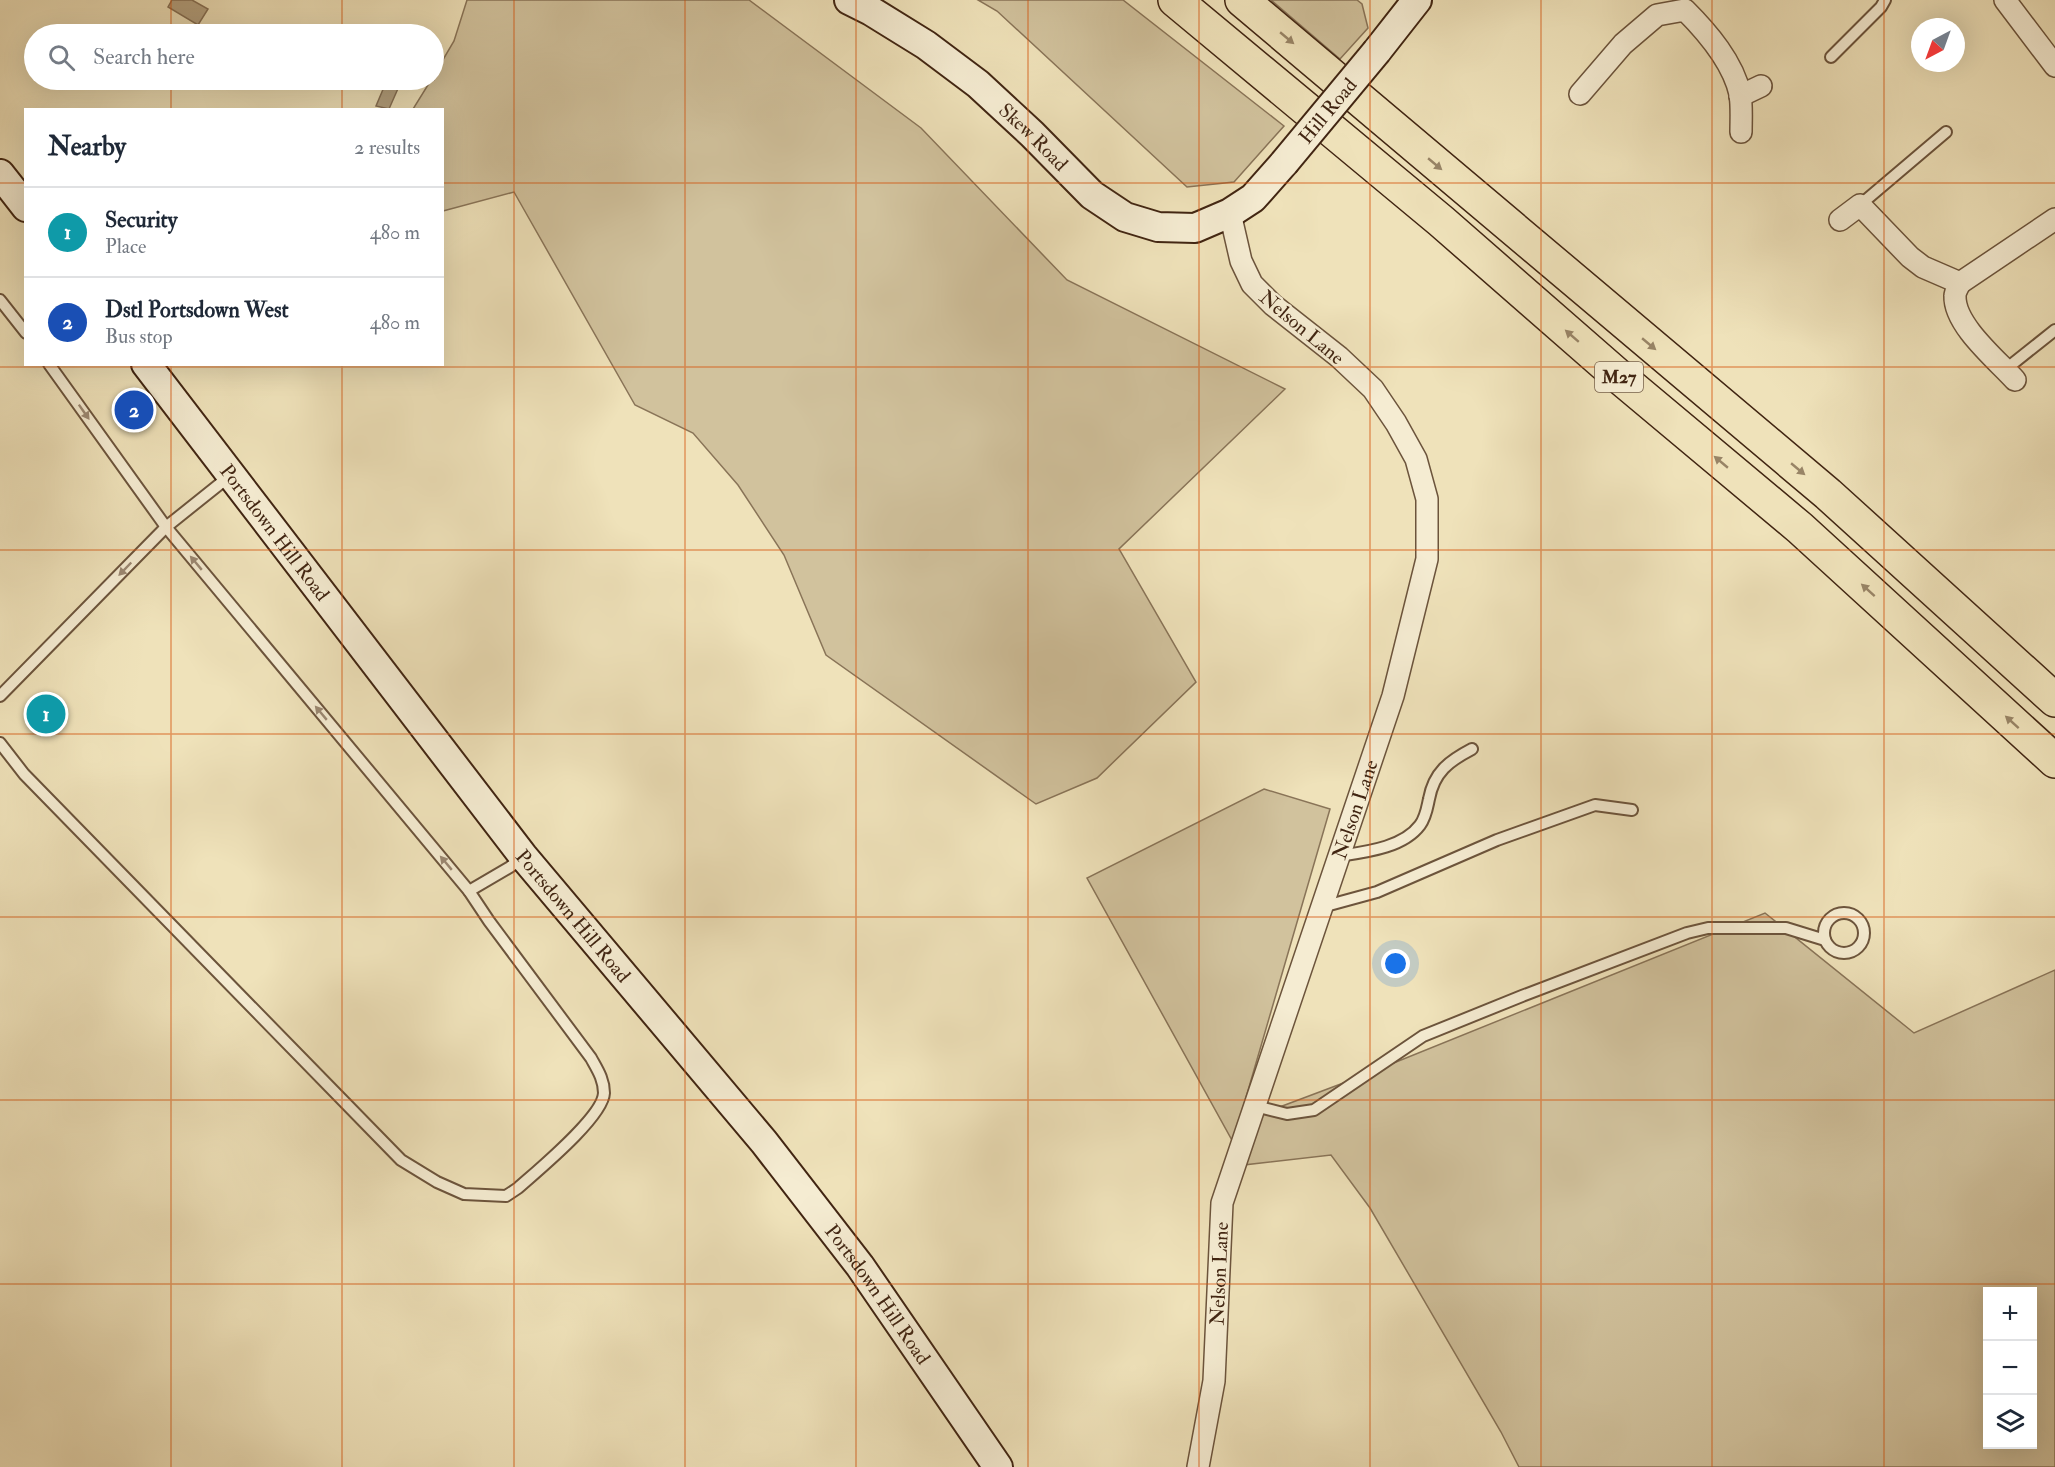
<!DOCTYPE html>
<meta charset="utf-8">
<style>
:root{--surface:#fff;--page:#f6f6f7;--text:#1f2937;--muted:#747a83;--line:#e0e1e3;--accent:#db2777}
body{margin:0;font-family:"IM FELL Double Pica",serif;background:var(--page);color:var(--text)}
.controls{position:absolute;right:18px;bottom:18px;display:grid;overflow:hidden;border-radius:0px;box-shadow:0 6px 24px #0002}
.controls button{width:54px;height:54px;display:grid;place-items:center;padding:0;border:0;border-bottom:2px solid var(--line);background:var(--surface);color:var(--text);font:30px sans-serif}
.compass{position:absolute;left:1911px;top:18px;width:54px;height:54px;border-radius:50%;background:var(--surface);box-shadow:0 6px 24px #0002;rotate:221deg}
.you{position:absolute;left:1396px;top:964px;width:21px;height:21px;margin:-15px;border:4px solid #fff;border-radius:50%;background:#1a73e8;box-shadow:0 0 0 9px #1a73e833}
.badge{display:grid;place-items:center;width:39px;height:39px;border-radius:50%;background:var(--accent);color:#fff;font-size:20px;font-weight:700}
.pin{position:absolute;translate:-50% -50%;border:3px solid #fff;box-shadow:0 2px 6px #0006}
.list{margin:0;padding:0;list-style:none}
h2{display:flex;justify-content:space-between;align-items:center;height:78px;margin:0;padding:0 24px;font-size:26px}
h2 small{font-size:20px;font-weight:400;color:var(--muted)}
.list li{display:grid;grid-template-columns:39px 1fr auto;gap:18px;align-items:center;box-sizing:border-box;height:90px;padding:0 24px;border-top:2px solid var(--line)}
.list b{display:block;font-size:22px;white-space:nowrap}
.list p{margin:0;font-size:20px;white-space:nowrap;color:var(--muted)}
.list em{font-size:20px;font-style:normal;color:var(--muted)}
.icon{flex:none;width:33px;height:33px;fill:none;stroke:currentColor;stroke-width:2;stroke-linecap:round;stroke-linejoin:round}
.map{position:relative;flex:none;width:2055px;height:1467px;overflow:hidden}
.search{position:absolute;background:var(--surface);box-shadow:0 6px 24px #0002;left:24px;top:24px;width:420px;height:66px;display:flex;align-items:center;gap:15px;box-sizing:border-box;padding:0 21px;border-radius:33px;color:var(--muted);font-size:22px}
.panel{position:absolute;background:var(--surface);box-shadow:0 6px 24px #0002;left:24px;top:108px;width:420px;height:258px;border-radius:0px}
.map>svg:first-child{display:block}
</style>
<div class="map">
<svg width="2055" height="1467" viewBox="0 0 2055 1467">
<rect width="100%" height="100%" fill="#efe2ba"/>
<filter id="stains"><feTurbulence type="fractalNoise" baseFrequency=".00333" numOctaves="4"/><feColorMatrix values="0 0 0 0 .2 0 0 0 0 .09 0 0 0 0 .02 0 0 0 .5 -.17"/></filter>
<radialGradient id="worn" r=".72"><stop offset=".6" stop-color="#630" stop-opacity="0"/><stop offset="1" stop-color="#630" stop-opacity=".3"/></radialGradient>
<!-- green -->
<g fill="#d1c29d" stroke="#897458" stroke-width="1.5" fill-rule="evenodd">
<polygon points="467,0 749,0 921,128 1067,280 1285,389 1119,549 1196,682 1097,778 1036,804 826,655 784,555 738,485 693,433 635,405 514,192 443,211 442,110 413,109 431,80 434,80 434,75 454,41"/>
<polygon points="978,0 1123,0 1284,126 1234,182 1187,187 997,11"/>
<polygon points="1271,0 1357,0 1362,4 1368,28 1340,59"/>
<polygon points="1264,789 1330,809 1233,1142 1087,878"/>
<path d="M 1765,913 L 1914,1033 L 2055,970 L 2055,1467 L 1519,1467 L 1501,1432 L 1370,1208 L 1331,1155 L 1243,1165 L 1261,1114 L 1354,1079 ZM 1988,1292 L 2032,1292 L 2032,1444 L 1988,1444 Z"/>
</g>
<!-- water -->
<g fill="#b4a281" stroke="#867055" stroke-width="1.5">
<polygon points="172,0 192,0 208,9 198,25 168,7"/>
<polygon points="387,80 399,80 400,84 389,109 376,106"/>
</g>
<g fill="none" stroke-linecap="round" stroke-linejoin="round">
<defs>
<g id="lane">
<polyline points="1831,57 1881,7 1885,0"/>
<polyline points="1860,205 1946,132"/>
<polyline points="0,300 26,333"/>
<polyline points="49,364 166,527 469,891 510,867 523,857"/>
<polyline points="2006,369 2055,330"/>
<polyline points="0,696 166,527 231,475"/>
<path d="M 0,743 L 24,774 L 401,1160 L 437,1182 L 464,1194 L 506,1196 L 518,1188 C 537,1171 603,1117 604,1093 C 604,1079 597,1069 591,1058 L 489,921 L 469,891"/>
<path d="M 1339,856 C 1365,852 1403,848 1420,825 C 1426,817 1427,808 1429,799 C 1434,772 1449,761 1472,749"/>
<polyline points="1322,907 1377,892 1497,840 1595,805 1632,810"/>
<circle cx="1844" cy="933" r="20"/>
<polyline points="1255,1106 1287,1114 1314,1110 1423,1036 1522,996 1687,933 1708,928 1786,928 1825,940"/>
</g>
<g id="street">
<polyline points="2005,0 2055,66"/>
<path d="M 1580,94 L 1623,44 L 1657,15 L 1685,10 C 1708,33 1733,62 1740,94 C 1742,106 1741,120 1741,132"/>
<polyline points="1740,96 1761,86"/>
<polyline points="1840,220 1860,205 1910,257 1923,267 1960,283 2055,219"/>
<path d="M 1960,283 C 1958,287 1955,292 1955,296 C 1954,325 1997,360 2015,380"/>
<path id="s1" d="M 1198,1467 L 1214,1381 L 1222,1203 L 1393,696 L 1427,559 L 1427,499 L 1416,459 L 1396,423 L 1373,389 L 1339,357 L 1273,305 L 1252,284 L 1241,261 L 1230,213"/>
</g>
<g id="secondary">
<path id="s2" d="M 849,0 L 871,11 L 926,45 L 978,84 L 1032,134 L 1092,195 L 1125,217 L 1158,227 L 1195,228 L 1230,213 L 1253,198 L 1284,163"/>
<polyline points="1377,51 1417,0"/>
<polyline points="0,174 26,207"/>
<path id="s3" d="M 146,364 L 523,856 L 764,1142 L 860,1266 L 998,1467"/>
</g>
<g id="highway">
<polyline points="1175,0 1441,221 1616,374 1800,528 2055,761"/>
<polyline points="1242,0 1828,494 2055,700"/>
</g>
</defs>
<!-- lane casing -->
<use href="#lane" stroke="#6c543c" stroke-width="14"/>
<!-- street casing -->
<use href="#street" stroke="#6c543c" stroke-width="24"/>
<!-- secondary casing -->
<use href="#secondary" stroke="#412512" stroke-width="32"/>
<!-- highway casing -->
<use href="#highway" stroke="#412512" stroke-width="36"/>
<!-- lane -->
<use href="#lane" stroke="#f5ecd2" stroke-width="10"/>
<!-- street -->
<use href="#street" stroke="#f5ecd2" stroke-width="21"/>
<!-- secondary -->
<use href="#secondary" stroke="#f5ecd2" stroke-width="28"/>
<!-- highway -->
<use href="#highway" stroke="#efe2ba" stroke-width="33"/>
<defs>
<g id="secondary-bridge">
<path id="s4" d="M 1284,163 L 1377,51"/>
</g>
</defs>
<!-- secondary-bridge casing -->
<use href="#secondary-bridge" stroke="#412512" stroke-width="32" stroke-linecap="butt"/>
<!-- secondary-bridge -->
<use href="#secondary-bridge" stroke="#f5ecd2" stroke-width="28"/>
</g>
<!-- one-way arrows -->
<defs><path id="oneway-solid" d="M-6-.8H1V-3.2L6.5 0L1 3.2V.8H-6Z" transform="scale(1.5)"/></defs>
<g fill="#988466">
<use href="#oneway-solid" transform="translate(1287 38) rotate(40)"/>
<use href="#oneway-solid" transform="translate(1435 164) rotate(40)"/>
<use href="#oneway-solid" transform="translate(1572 336) rotate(-139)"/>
<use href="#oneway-solid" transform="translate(1649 344) rotate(40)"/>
<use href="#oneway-solid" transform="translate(1721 462) rotate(-140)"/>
<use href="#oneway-solid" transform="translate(1798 469) rotate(40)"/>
<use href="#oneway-solid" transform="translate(1868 590) rotate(-138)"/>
<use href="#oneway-solid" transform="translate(2012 722) rotate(-138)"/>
</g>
<g fill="#9b8872">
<use href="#oneway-solid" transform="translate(84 412) rotate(55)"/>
<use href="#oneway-solid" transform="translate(196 563) rotate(-130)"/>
<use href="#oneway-solid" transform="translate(125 569) rotate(134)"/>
<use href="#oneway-solid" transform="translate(321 713) rotate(-130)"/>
<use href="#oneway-solid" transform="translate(446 863) rotate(-130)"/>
</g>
<!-- grid -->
<path fill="none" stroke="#d7540d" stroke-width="1.5" stroke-opacity="0.55" d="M 171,0 L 171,34M 342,0 L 342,34M 514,0 L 514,1467M 685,0 L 685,1467M 856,0 L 856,1467M 1028,0 L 1028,1467M 1199,0 L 1199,1467M 1370,0 L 1370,1467M 1541,0 L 1541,1467M 1712,0 L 1712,1467M 1884,0 L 1884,1467M 171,80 L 171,110M 342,80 L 342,110M 0,183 L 26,183M 442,183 L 2055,183M 171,364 L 171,1467M 342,364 L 342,1467M 0,367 L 2055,367M 0,550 L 2055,550M 0,734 L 2055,734M 0,917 L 2055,917M 0,1100 L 2055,1100M 0,1284 L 2055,1284"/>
<g text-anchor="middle" stroke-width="5" stroke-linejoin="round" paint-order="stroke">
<!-- shield labels -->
<rect fill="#f5ecd2" stroke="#77614c" stroke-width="1.5" x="1595" y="362" width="48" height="30" rx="4.5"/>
<g font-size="18" font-weight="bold" fill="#412512">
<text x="1619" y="383">M27</text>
</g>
<!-- street labels -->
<g font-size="20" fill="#412512" stroke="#f5ecd2">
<text dy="7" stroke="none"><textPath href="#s4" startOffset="68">Hill Road</textPath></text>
<text dy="7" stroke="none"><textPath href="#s2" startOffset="231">Skew Road</textPath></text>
<text transform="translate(1302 327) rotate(40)" y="7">Nelson Lane</text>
<text dy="7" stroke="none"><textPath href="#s3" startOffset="212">Portsdown Hill Road</textPath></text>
<text dy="7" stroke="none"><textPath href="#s1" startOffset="681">Nelson Lane</textPath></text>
<text dy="7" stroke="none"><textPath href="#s3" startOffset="698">Portsdown Hill Road</textPath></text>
<text dy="7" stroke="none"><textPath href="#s1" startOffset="195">Nelson Lane</textPath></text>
<text dy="7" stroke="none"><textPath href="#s3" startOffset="1184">Portsdown Hill Road</textPath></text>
</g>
</g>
<rect width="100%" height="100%" filter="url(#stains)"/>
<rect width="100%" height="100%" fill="url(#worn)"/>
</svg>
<div class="controls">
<button>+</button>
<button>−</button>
<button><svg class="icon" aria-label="layers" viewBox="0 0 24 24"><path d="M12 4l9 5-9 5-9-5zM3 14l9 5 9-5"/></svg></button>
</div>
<svg class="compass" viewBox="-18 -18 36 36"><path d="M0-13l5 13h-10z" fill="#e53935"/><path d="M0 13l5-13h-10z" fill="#747a83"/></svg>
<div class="you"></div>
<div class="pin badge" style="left:46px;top:714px;background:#0f9aa8">1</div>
<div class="pin badge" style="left:134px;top:410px;background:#1a4fb4">2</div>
<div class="search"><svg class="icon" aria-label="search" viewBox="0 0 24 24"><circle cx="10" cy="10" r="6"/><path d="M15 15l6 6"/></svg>Search here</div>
<section class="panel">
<h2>Nearby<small>2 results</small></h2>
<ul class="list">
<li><span class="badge" style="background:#0f9aa8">1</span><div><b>Security</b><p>Place</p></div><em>480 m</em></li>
<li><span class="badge" style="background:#1a4fb4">2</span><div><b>Dstl Portsdown West</b><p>Bus stop</p></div><em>480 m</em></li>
</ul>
</section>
</div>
